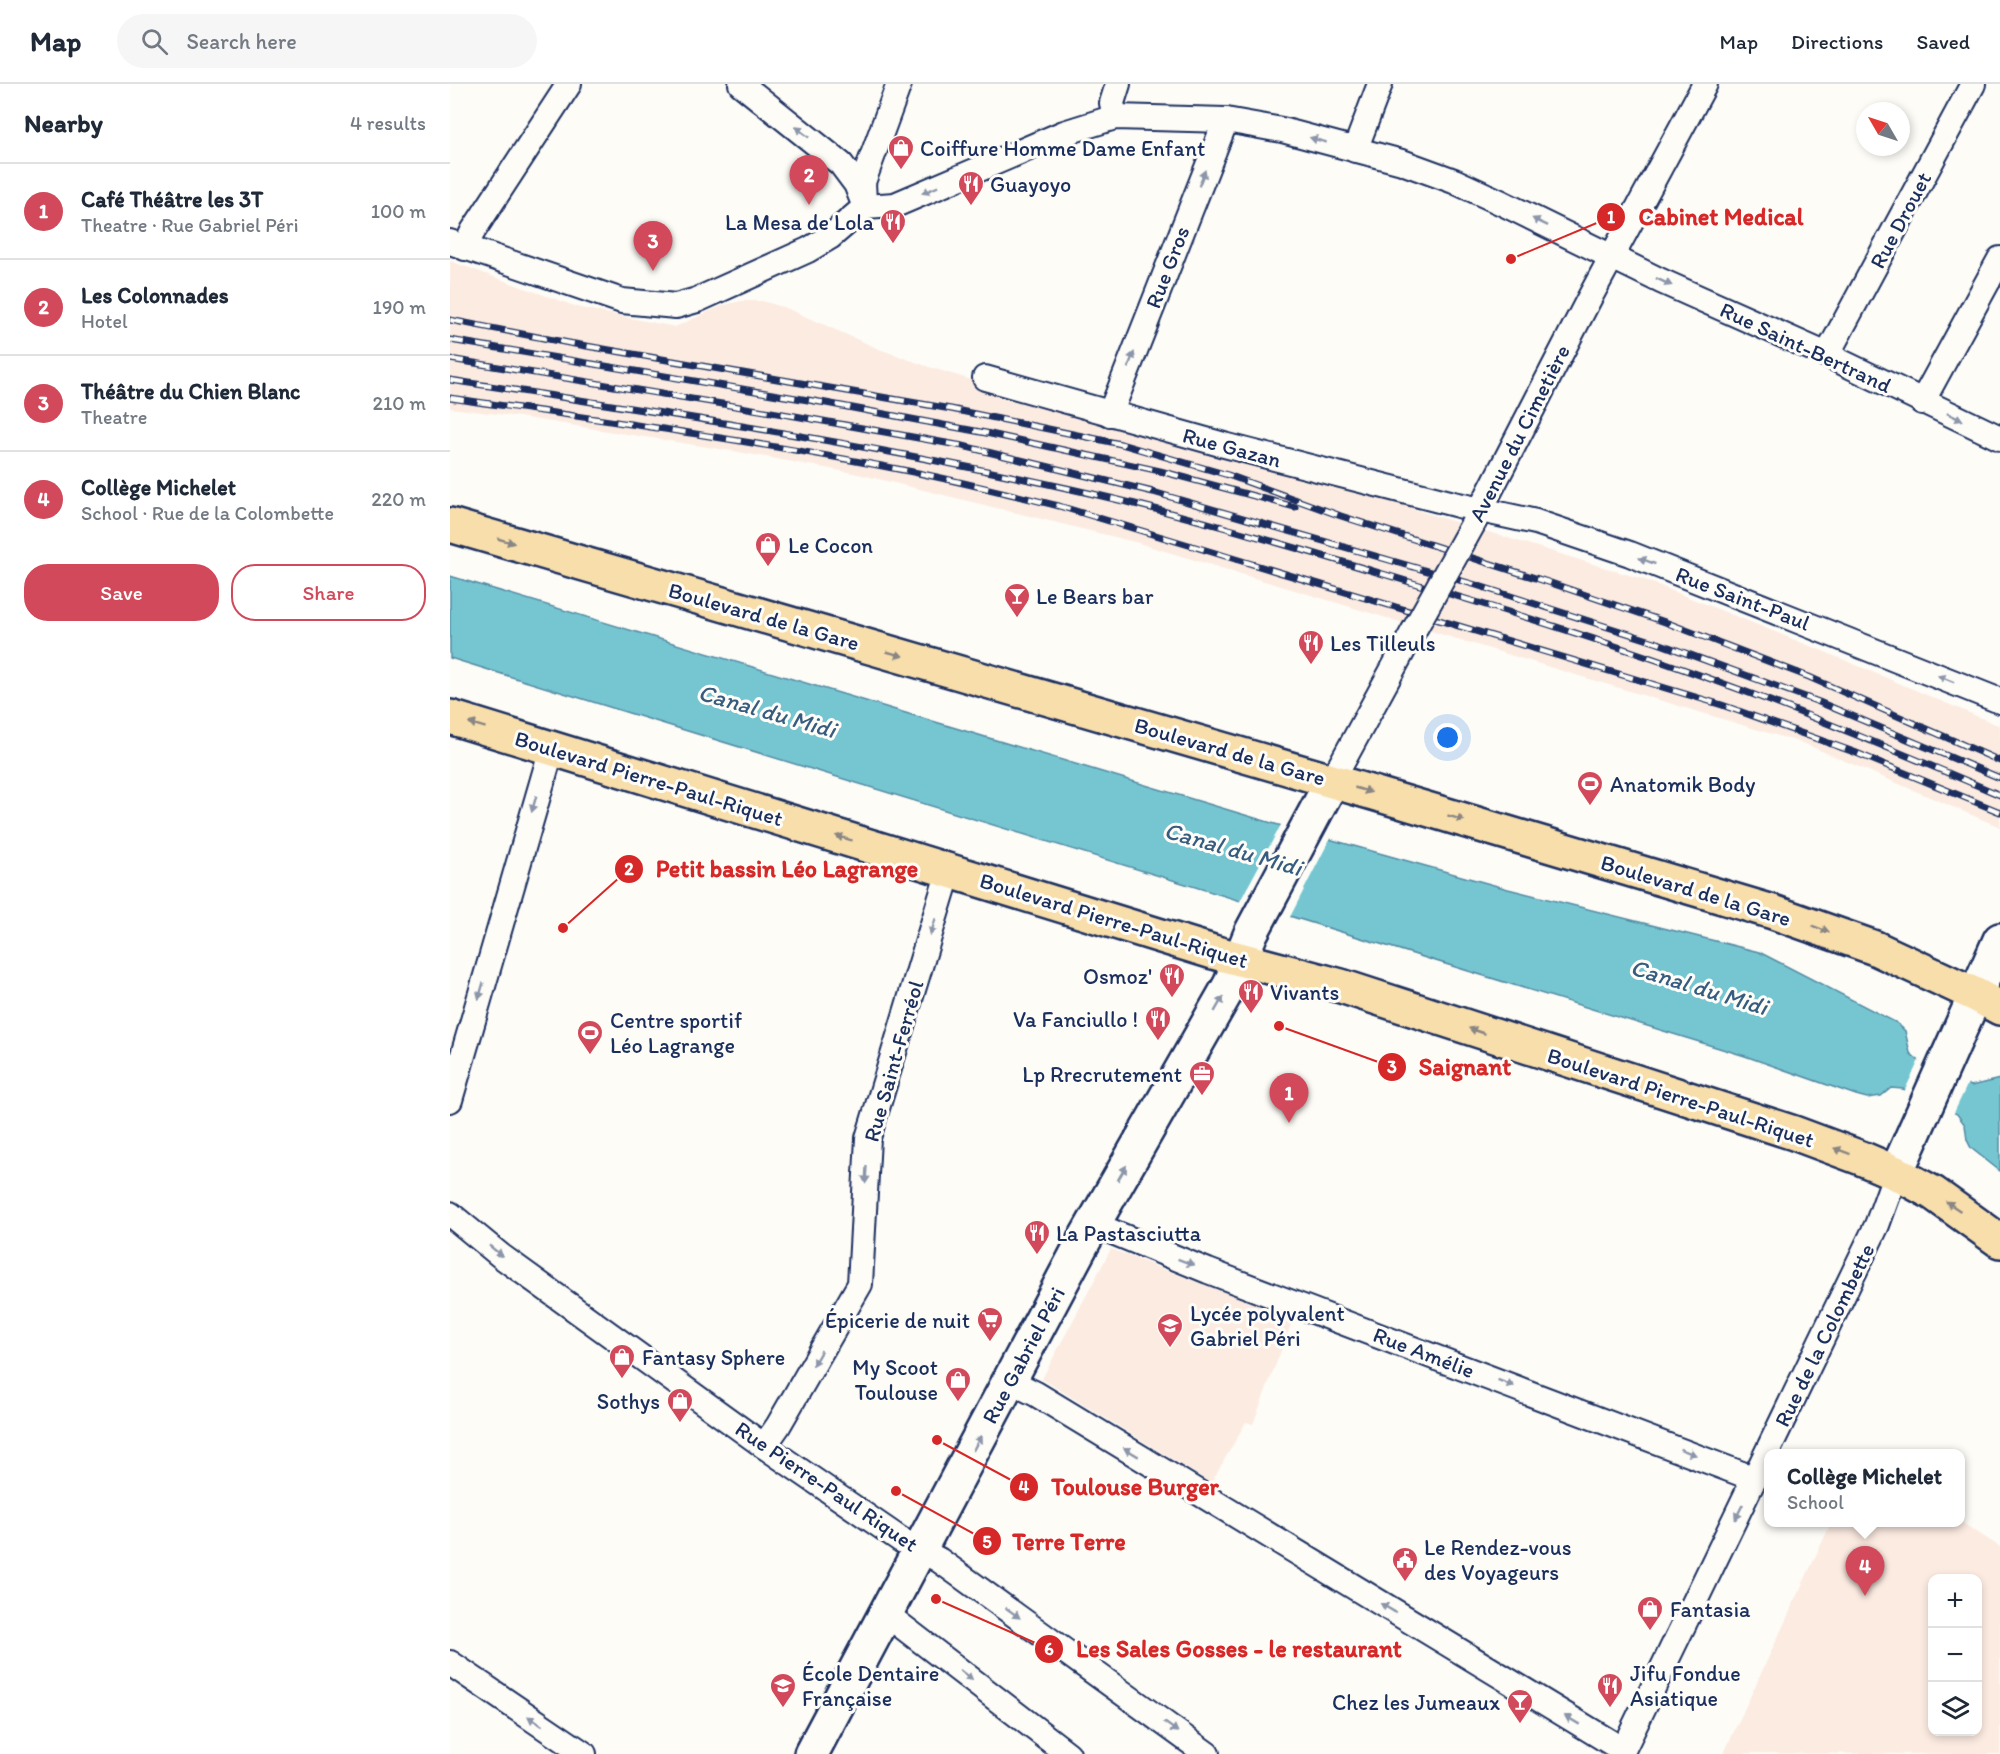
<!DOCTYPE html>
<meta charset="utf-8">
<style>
:root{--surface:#fff;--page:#f6f6f7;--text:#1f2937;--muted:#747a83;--line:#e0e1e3;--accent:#d1495b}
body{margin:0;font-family:Itim,sans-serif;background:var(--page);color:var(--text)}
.controls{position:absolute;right:18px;bottom:18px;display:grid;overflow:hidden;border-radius:12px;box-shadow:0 3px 9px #0003}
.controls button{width:54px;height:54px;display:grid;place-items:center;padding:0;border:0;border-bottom:2px solid var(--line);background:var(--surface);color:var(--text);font:30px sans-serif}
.compass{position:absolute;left:1406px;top:18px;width:54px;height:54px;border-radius:50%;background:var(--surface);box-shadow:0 3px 9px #0003;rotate:309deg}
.you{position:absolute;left:998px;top:654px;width:21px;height:21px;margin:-15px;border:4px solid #fff;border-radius:50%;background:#1a73e8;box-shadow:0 0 0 9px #1a73e833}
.badge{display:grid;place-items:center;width:39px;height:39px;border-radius:50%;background:var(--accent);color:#fff;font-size:20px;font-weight:700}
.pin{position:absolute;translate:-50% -50px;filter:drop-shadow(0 2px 3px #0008)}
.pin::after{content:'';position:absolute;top:32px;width:21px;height:18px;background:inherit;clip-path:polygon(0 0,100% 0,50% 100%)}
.popup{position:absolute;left:1314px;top:1365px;width:201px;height:78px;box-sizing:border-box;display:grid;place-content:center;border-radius:12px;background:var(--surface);filter:drop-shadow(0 2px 4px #0005);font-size:20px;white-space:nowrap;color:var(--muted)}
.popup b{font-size:22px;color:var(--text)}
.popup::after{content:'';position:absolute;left:50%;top:100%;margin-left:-12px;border:12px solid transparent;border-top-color:var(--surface)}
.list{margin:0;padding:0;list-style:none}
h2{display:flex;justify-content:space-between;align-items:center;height:78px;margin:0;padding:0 24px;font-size:26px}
h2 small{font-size:20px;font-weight:400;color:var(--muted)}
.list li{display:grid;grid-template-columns:39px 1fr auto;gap:18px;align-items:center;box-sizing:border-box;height:96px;padding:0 24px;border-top:2px solid var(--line)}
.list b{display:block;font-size:22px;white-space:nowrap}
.list p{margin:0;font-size:20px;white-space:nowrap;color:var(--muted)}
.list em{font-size:20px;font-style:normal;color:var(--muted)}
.actions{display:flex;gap:12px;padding:18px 24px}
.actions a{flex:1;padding:14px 0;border:2px solid var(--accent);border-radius:24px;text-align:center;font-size:21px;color:var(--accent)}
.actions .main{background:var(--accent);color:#fff}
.icon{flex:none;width:33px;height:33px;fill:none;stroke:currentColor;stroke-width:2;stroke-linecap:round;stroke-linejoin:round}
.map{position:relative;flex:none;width:1550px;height:1670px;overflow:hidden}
header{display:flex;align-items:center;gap:36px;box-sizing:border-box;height:84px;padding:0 30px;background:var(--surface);border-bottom:2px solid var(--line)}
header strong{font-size:28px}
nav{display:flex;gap:33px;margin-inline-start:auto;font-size:21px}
.search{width:420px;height:54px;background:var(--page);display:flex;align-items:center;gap:15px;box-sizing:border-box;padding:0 21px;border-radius:33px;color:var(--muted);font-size:22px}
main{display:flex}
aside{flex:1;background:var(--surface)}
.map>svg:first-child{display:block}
</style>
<header>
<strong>Map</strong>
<div class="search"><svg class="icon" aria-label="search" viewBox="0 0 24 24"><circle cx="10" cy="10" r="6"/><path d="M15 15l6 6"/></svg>Search here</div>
<nav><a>Map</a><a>Directions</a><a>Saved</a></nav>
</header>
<main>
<aside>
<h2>Nearby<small>4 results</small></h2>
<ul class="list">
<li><span class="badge">1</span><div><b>Café Théâtre les 3T</b><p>Theatre · Rue Gabriel Péri</p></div><em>100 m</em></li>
<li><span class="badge">2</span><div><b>Les Colonnades</b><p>Hotel</p></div><em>190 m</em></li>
<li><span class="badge">3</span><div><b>Théâtre du Chien Blanc</b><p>Theatre</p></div><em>210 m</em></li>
<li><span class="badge">4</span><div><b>Collège Michelet</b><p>School · Rue de la Colombette</p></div><em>220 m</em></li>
</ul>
<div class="actions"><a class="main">Save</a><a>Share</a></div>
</aside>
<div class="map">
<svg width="1550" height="1670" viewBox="0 0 1550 1670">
<rect width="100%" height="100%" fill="#fdfcf7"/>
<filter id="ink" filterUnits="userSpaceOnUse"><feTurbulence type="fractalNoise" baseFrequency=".0167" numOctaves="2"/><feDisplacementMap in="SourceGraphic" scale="12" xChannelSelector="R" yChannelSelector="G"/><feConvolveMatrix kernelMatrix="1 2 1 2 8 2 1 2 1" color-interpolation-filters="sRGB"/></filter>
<g filter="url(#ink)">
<!-- built -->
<g fill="#fcebe1" fill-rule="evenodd">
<polygon points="0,177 130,224 225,243 274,221 291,217 312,217 336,224 429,265 479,283 613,324 962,418 966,426 1195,496 1375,568 1550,642 1550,743 1355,660 685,458 408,390 289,368 70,333 0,324"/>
<polygon points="661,1165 843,1235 803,1340 796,1338 761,1399 592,1295"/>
<path d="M 1511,1438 L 1550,1463 L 1550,1670 L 1274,1669 L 1381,1439 ZM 1528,1494 L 1528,1648 L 1482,1648 L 1482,1494 Z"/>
</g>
<!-- water -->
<polygon fill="#76c6d1" stroke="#528aa3" stroke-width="1.5" points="0,492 825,740 1058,805 1309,868 1447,939 1455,947 1460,969 1468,976 1521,1002 1550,995 1550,1087 1521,1064 1517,1056 1515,1041 1507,1030 1453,1005 1441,1004 1431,1012 1417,1014 1406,1011 1295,972 0,574"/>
<!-- pier -->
<g fill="#fdfcf7">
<polygon points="832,739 881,753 839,835 789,819"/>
<polygon points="1470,974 1519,997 1503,1031 1454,1008"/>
</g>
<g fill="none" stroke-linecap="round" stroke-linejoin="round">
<defs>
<g id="street">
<polyline points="291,0 391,80 406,100 415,123"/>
<polyline points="665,33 662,19 668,0"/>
<polyline points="905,66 930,0"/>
<polyline points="414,118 413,98 449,0"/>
<polyline points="0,158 172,217 226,222 247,216 358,166 380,153 415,123 445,121 614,49 665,33 776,36 832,46 952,78 1004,97 1052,119 1211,197 1377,271 1550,354"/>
<polyline points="15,164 23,147 119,0"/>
<polyline points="1377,271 1523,0"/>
<polyline points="535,294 774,361 1008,421 1086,438 1180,470 1550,617"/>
<polyline points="1472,318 1550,175"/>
<polyline points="660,330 776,36"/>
<polyline points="1024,438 1139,215 1255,0"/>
<polyline points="882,697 963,548"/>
<polyline points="0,1016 102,664"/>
<polyline points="0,1130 51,1172 314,1362 451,1456 489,1476 757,1670"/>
<polyline points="643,1140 758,1187 1305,1395"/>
<polyline points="560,1297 586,1310 1173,1666"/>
<polyline points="314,1362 328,1342 410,1200 418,1054 499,787"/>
<polyline points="436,1530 618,1670"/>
<polyline points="0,1579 134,1670"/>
<polyline points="1171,1670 1427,1141 1446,1089"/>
</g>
<g id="secondary">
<polyline points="1446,1089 1550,856"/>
<polyline points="361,1670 632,1160 780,901 801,849 882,697"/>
</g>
<g id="primary">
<polyline points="0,441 923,709 1323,828 1425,864 1526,911 1550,924"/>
<polyline points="0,633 763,868 891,902 1344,1049 1411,1074 1446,1089 1483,1109 1550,1157"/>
</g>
</defs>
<!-- street casing -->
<use href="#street" stroke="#1b2f5e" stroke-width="28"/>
<!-- secondary casing -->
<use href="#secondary" stroke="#1b2f5e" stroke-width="38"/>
<!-- primary casing -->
<use href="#primary" stroke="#1b2f5e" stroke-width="38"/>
<!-- street -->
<use href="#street" stroke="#fdfcf7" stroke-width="24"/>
<!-- secondary -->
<use href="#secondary" stroke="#fdfcf7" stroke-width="33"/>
<!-- primary -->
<use href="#primary" stroke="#f8deab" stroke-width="33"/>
<defs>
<g id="rail">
<polyline points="0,236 119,259 501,325 671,360 778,391 891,432 1098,498 1215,538 1359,593 1550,677"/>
<polyline points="0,256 376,319 536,349 710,387 845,423"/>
<polyline points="0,275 345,332 513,362 703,408 1026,501 1208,559 1369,618 1550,694"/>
<path d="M 0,296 C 208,328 416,359 621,405 C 726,428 830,459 933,490 C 1050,525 1166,560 1280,602 C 1371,635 1461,673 1550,711"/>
<path d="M 0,314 C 153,336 307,357 458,387 C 509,397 559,410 609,422 L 1272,621 L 1404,668 L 1550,728"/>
</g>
</defs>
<!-- rail casing -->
<use href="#rail" stroke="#1b2f5e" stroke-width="7"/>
<!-- rail -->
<use href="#rail" stroke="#fdfcf7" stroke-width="4.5" stroke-dasharray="14" stroke-linecap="butt"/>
<defs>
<polyline id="street-bridge" points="963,548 1023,440"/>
</defs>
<!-- street-bridge casing -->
<use href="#street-bridge" stroke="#1b2f5e" stroke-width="28" stroke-linecap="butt"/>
<!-- street-bridge -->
<use href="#street-bridge" stroke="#fdfcf7" stroke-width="24"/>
</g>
<!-- one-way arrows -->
<defs><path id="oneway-solid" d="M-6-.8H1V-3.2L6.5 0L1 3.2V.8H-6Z" transform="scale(1.5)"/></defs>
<g fill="#8c96aa">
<use href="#oneway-solid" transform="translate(352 48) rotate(-142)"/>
<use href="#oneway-solid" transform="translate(868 56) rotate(-164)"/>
<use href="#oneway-solid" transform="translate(752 94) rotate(-69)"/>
<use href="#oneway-solid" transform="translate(480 106) rotate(157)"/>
<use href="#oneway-solid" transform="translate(1090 138) rotate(-154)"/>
<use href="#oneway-solid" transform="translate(1214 198) rotate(25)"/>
<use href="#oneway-solid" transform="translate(681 276) rotate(-69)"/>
<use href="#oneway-solid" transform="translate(1505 333) rotate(25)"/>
<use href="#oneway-solid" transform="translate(1197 477) rotate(-159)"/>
<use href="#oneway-solid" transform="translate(1496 595) rotate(-158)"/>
<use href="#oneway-solid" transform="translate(84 720) rotate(106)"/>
<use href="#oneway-solid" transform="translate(483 843) rotate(107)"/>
<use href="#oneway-solid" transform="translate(31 907) rotate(106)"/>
<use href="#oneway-solid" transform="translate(769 920) rotate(-60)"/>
<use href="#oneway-solid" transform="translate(672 1089) rotate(-60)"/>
<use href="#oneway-solid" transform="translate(416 1091) rotate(93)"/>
<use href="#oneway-solid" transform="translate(46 1167) rotate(39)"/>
<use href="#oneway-solid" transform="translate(736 1178) rotate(21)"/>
<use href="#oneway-solid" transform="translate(367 1274) rotate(120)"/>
<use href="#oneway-solid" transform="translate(1056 1299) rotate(21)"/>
<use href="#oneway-solid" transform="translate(527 1359) rotate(-62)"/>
<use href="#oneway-solid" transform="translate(681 1368) rotate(-149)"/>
<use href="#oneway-solid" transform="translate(1238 1368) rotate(21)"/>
<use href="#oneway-solid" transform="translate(1289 1428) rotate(116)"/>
<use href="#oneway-solid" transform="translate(938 1524) rotate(-149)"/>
<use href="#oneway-solid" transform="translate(563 1529) rotate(36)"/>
<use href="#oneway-solid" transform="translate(516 1591) rotate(38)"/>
<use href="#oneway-solid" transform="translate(1122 1636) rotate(-149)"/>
<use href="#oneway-solid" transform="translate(85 1637) rotate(-146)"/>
<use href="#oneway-solid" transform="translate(721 1643) rotate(36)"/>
</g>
<g fill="#8a8684">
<use href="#oneway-solid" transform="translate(56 457) rotate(16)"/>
<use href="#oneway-solid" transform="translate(445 570) rotate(16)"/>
<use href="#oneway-solid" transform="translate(27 641) rotate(-163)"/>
<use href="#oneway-solid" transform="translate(913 706) rotate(16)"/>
<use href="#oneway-solid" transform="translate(1006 734) rotate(17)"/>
<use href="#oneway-solid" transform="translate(394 754) rotate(-163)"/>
<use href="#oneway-solid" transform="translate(1371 845) rotate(20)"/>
<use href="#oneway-solid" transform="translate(1027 947) rotate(-161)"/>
<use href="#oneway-solid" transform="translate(1392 1067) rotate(-160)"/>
<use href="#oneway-solid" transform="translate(1503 1122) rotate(-146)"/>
</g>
</g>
<!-- icons -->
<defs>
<symbol id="shop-pin" viewBox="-11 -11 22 30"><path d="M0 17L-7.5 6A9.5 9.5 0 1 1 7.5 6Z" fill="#d1495b" stroke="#fdfcf7"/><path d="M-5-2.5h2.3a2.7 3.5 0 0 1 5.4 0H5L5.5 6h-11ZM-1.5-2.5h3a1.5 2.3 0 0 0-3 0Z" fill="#fff"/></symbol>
<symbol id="restaurant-pin" viewBox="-11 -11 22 30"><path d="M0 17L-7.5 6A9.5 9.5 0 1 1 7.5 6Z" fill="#d1495b" stroke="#fdfcf7"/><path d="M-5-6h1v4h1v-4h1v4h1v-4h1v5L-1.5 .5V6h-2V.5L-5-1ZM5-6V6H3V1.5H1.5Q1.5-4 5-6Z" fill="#fff"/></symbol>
<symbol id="bar-pin" viewBox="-11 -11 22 30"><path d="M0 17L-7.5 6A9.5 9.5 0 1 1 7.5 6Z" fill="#d1495b" stroke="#fdfcf7"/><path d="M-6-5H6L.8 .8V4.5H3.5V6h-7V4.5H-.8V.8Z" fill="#fff"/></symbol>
<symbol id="stadium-pin" viewBox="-11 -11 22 30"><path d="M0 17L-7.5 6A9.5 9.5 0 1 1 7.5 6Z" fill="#d1495b" stroke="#fdfcf7"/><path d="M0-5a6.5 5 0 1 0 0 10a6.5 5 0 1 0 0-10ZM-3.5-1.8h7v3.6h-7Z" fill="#fff"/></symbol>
<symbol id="office-pin" viewBox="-11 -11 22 30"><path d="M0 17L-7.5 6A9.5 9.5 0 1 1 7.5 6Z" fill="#d1495b" stroke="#fdfcf7"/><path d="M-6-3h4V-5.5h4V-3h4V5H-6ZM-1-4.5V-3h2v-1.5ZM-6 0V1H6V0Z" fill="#fff"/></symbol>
<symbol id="supermarket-pin" viewBox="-11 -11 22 30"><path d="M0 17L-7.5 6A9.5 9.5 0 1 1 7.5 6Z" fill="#d1495b" stroke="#fdfcf7"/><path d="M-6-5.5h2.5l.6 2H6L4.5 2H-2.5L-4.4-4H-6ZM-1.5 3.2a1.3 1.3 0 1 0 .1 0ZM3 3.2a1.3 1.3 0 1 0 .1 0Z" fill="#fff"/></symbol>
<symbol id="school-pin" viewBox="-11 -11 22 30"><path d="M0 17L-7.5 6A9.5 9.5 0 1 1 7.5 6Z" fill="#d1495b" stroke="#fdfcf7"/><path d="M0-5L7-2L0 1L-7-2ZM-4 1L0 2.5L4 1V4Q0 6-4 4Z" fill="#fff"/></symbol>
<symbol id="civic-pin" viewBox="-11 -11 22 30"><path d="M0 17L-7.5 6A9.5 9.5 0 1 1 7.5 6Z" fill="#d1495b" stroke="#fdfcf7"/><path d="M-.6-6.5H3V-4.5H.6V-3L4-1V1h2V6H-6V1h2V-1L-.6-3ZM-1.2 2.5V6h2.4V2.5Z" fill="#fff"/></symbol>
<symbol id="university-pin" viewBox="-11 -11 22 30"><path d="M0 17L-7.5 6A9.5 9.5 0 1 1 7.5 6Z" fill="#d1495b" stroke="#fdfcf7"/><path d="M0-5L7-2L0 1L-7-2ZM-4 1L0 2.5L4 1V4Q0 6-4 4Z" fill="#fff"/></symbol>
</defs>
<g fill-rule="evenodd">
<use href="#shop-pin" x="436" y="49" width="30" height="40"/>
<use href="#restaurant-pin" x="506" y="85" width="30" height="40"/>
<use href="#restaurant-pin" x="428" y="123" width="30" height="40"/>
<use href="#shop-pin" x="303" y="446" width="30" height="40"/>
<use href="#bar-pin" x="552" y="497" width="30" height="40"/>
<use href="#restaurant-pin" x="846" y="544" width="30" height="40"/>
<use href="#stadium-pin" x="1125" y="685" width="30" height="40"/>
<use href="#restaurant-pin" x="707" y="877" width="30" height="40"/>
<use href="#restaurant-pin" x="786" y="893" width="30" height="40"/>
<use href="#restaurant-pin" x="693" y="920" width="30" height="40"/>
<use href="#stadium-pin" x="125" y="934" width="30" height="40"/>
<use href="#office-pin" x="737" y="975" width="30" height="40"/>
<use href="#restaurant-pin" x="572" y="1134" width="30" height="40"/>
<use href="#supermarket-pin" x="525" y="1221" width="30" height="40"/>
<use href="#school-pin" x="705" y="1227" width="30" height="40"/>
<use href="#shop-pin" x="157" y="1258" width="30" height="40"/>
<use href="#shop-pin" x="493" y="1281" width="30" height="40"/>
<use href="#shop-pin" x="215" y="1302" width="30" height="40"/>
<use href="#civic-pin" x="940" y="1461" width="30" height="40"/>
<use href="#shop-pin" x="1185" y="1510" width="30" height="40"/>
<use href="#university-pin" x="318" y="1587" width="30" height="40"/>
<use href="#restaurant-pin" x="1145" y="1587" width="30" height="40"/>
<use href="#bar-pin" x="1055" y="1603" width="30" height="40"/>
</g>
<g text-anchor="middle" stroke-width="6" stroke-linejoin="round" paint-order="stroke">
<!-- poi labels -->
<g font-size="22" fill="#1b2f5e" stroke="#fdfcf7" text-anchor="start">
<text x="470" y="72">Coiffure Homme Dame Enfant</text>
<text x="540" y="108">Guayoyo</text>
<text x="424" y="146" text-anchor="end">La Mesa de Lola</text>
<text x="338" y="469">Le Cocon</text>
<text x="586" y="520">Le Bears bar</text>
<text x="880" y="567">Les Tilleuls</text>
<text x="1160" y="708">Anatomik Body</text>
<text x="702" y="900" text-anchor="end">Osmoz'</text>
<text x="820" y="916">Vivants</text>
<text x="688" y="943" text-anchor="end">Va Fanciullo !</text>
<text x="160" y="944">Centre sportif<tspan x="160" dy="25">Léo Lagrange</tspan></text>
<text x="732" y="998" text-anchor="end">Lp Rrecrutement</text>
<text x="606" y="1157">La Pastasciutta</text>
<text x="740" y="1237">Lycée polyvalent<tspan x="740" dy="25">Gabriel Péri</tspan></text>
<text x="520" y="1244" text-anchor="end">Épicerie de nuit</text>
<text x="192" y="1281">Fantasy Sphere</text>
<text x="488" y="1291" text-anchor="end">My Scoot<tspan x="488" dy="25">Toulouse</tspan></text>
<text x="210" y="1325" text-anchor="end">Sothys</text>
<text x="974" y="1471">Le Rendez-vous<tspan x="974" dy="25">des Voyageurs</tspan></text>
<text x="1220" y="1533">Fantasia</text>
<text x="352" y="1597">École Dentaire<tspan x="352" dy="25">Française</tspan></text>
<text x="1180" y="1597">Jifu Fondue<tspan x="1180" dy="25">Asiatique</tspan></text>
<text x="1050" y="1626" text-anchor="end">Chez les Jumeaux</text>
</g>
<!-- street labels -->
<g font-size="22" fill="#1b2f5e" stroke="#fdfcf7">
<text transform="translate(1450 136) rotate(-62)" y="8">Rue Drouet</text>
<text transform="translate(717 183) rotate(-69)" y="8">Rue Gros</text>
<text transform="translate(1356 263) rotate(25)" y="8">Rue Saint-Bertrand</text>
<text transform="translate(1069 349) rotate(-63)" y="8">Avenue du Cimetière</text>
<text transform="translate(782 363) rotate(15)" y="8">Rue Gazan</text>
<text transform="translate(1293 514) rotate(21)" y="8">Rue Saint-Paul</text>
<text transform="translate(314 532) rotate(16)" y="8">Boulevard de la Gare</text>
<text transform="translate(780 667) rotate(16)" y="8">Boulevard de la Gare</text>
<text transform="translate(199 694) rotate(17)" y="8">Boulevard Pierre-Paul-Riquet</text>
<text transform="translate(1246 806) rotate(17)" y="8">Boulevard de la Gare</text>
<text transform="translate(664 836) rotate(17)" y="8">Boulevard Pierre-Paul-Riquet</text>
<text transform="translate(443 977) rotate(-74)" y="8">Rue Saint-Ferréol</text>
<text transform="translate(1231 1013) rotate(18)" y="8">Boulevard Pierre-Paul-Riquet</text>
<text transform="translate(1374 1251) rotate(-64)" y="8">Rue de la Colombette</text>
<text transform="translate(974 1268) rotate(21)" y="8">Rue Amélie</text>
<text transform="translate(573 1271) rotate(-62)" y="8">Rue Gabriel Péri</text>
<text transform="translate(377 1402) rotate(34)" y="8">Rue Pierre-Paul Riquet</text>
</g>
<!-- water labels -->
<g font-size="24" font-style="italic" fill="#365c80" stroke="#fdfcf7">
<text transform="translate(317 627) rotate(16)" y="8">Canal du Midi</text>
<text transform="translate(783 765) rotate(16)" y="8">Canal du Midi</text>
<text transform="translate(1249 903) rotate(17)" y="8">Canal du Midi</text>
</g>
</g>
<!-- callouts -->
<path fill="none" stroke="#d62828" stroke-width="2" d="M1061 175L1161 133M113 844L179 785M829 942L942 983M487 1356L574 1403M446 1407L537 1457M486 1515L599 1565"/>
<g fill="#d62828" stroke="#fdfcf7" stroke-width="2">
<circle cx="1061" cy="175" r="6"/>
<circle cx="113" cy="844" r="6"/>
<circle cx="829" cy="942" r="6"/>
<circle cx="487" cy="1356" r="6"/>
<circle cx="446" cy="1407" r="6"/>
<circle cx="486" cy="1515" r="6"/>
<circle cx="1161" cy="133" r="15"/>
<circle cx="179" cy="785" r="15"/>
<circle cx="942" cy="983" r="15"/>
<circle cx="574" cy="1403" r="15"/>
<circle cx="537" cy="1457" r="15"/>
<circle cx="599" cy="1565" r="15"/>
</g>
<g font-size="18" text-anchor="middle" font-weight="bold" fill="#fff">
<text x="1161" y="139">1</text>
<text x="179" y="791">2</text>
<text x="942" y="989">3</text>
<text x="574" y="1409">4</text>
<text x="537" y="1464">5</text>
<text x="599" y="1571">6</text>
</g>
<g font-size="24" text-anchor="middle" font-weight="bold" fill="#d62828" stroke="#fdfcf7" stroke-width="6" stroke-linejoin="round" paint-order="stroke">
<text x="1271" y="141">Cabinet Medical</text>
<text x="337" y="793">Petit bassin Léo Lagrange</text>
<text x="1015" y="991">Saignant</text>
<text x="685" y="1411">Toulouse Burger</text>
<text x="619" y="1466">Terre Terre</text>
<text x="789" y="1573">Les Sales Gosses - le restaurant</text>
</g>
</svg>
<div class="controls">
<button>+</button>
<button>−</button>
<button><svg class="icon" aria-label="layers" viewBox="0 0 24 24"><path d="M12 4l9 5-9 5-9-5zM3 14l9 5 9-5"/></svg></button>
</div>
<svg class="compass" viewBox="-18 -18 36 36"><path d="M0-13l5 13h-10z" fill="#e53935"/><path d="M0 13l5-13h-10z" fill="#747a83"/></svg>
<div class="you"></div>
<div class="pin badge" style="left:839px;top:1039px">1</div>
<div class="pin badge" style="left:359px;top:121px">2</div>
<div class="pin badge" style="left:203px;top:187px">3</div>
<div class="pin badge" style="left:1415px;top:1512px">4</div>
<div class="popup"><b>Collège Michelet</b>School</div>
</div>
</main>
